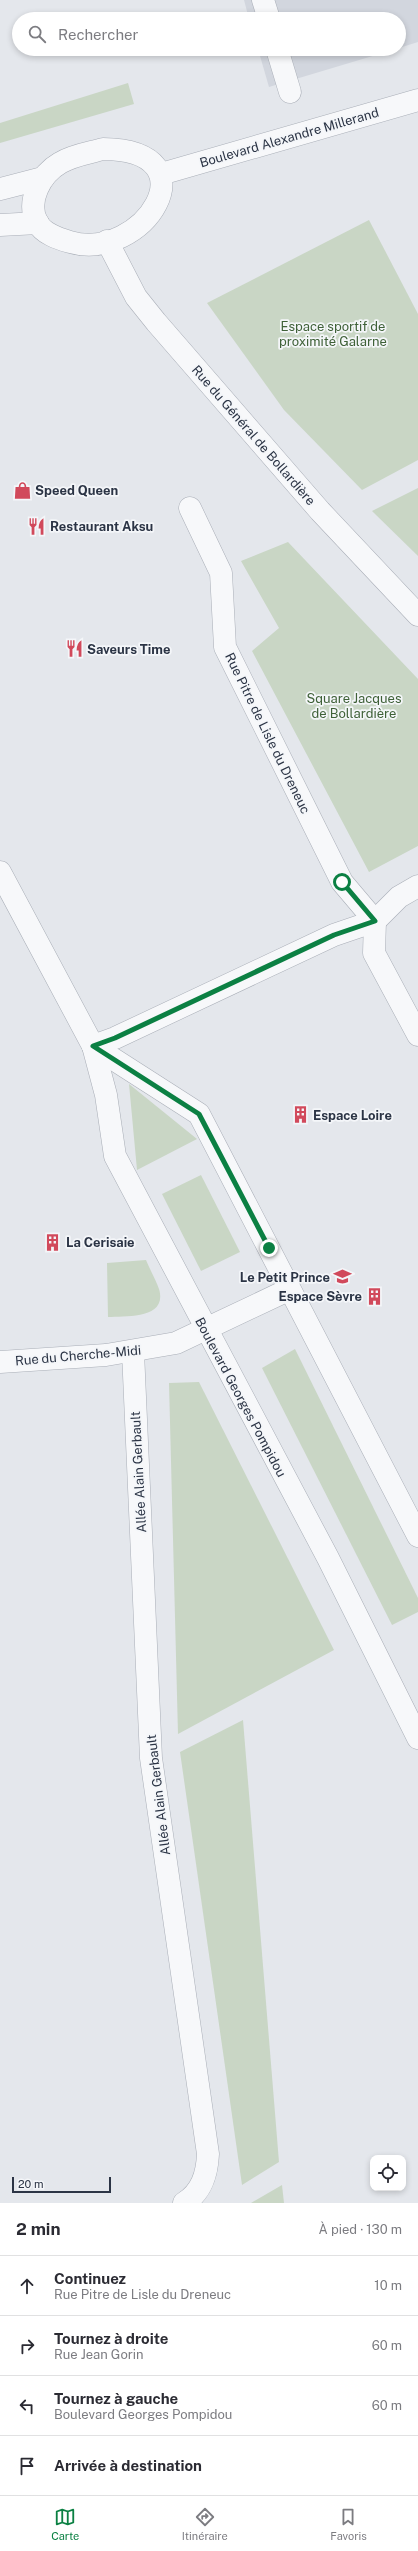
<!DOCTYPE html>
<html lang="fr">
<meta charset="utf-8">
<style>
:root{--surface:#fff;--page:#f7f7f7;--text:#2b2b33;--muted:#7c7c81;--line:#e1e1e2;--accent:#0b8043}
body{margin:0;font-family:"Public Sans",sans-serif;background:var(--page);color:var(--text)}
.controls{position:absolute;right:12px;bottom:12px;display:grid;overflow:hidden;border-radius:8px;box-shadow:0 2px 6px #0003}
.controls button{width:36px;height:36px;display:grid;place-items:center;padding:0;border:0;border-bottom:1px solid var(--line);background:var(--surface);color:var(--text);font:20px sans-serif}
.scale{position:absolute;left:12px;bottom:10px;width:99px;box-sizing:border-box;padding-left:4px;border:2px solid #2b3445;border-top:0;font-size:11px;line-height:14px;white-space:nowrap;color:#2b3445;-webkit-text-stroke:3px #f4f6f9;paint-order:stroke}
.stop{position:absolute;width:12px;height:12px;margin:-9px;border:3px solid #0b8043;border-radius:50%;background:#fff}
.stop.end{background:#0b8043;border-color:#fff;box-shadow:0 1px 4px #0008}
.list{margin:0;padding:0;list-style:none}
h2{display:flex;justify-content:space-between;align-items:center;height:52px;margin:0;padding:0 16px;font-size:17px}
h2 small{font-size:13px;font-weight:400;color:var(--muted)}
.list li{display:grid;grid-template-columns:26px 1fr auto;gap:12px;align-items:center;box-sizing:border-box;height:60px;padding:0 16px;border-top:1px solid var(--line)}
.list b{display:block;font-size:15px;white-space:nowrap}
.list p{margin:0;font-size:13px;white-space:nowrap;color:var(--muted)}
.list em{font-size:13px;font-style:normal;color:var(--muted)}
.icon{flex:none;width:22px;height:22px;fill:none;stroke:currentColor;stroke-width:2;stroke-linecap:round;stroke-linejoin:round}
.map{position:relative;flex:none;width:418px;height:2203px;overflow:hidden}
.search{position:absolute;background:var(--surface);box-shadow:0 2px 6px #0003;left:12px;right:12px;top:12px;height:44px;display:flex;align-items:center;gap:10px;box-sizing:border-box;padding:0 14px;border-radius:22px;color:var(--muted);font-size:15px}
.sheet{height:292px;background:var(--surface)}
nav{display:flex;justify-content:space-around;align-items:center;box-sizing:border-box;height:56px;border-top:1px solid var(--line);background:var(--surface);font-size:11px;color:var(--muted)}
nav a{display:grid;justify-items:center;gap:2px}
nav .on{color:var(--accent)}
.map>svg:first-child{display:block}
</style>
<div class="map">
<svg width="418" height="2203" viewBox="0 0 418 2203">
<rect width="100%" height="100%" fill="#e4e7ec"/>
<!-- built -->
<g fill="#d2d6de">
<polygon points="244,0 418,0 418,42 399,48 399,19 249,19"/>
<polygon points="258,49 396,49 269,87"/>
</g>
<!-- green -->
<g fill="#c9d6c5">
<polygon points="128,83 134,104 0,143 0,123"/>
<polygon points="369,220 418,314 418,460 362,490 284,410 207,303"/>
<polygon points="418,488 418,556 372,511"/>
<polygon points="288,542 418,679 418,846 369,872 252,651 279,628 241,561"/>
<polygon points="129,1084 197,1139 137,1170"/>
<polygon points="201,1175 240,1252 201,1271 162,1194"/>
<path d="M 146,1260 C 150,1270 156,1280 159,1289 C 168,1319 126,1316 108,1317 L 107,1263 Z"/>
<polygon points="295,1349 418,1598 418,1612 392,1625 262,1368"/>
<polygon points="199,1382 334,1650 178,1734 169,1383"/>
<polygon points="243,1720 279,2162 242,2185 180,1752"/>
<polygon points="282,2185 284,2203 251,2203"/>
</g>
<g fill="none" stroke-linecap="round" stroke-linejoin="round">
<defs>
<g id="pedestrian">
<polyline points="263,0 269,19"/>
<polyline points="277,49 290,92"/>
</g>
<g id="minor">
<polyline points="190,508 221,573 225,647 342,882 375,921"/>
<polyline points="0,872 93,1046 106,1095 115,1156 328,1558 418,1738"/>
<polyline points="375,921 374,953 418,1035"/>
<polyline points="93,1046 199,1114 418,1536"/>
<polyline points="93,1046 115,1038 334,935 375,921 399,897 418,886"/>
<path d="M 133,1352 L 151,1758 L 208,2154 C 207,2174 202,2192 184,2203"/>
<polyline points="0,1362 106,1355 176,1343 288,1290"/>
</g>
<g id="tertiary">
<path d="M 103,149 C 216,150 143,263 70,242 C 59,239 43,234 37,222 C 26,201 41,174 60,163 C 73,155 89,153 103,149 Z"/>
<polyline points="161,174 418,100"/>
<polyline points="0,189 43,178"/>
<polyline points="0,225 38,223"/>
<polyline points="107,241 136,297 156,322 320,511 418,615"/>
</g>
</defs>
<!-- pedestrian casing -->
<use href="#pedestrian" stroke="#a9aeb7" stroke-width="23"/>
<!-- minor casing -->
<use href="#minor" stroke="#a9aeb7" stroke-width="23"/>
<!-- tertiary casing -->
<use href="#tertiary" stroke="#a9aeb7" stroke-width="23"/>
<!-- pedestrian -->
<use href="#pedestrian" stroke="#f7f8fa" stroke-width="22"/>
<!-- minor -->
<use href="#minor" stroke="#f7f8fa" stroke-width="22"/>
<!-- tertiary -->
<use href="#tertiary" stroke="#f7f8fa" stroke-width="22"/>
</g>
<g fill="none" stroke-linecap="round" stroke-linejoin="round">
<!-- route -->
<polyline stroke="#0b8043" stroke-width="5" points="269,1248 199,1114 93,1046 115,1038 334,935 375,921 342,882"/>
</g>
<!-- icons -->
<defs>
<symbol id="shop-bare" viewBox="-9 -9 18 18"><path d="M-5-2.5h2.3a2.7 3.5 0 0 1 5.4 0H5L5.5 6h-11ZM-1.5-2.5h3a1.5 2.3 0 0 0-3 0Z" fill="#d1495b" stroke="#f4f6f9" stroke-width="2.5" paint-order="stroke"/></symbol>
<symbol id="restaurant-bare" viewBox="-9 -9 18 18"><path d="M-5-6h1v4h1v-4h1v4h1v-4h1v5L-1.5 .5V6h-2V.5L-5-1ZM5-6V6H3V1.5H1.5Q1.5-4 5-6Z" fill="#d1495b" stroke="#f4f6f9" stroke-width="2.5" paint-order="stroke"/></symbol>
<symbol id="building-bare" viewBox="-9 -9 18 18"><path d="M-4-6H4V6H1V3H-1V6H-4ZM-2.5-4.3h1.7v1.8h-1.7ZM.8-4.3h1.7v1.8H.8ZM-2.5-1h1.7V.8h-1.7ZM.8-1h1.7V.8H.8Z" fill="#d1495b" stroke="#f4f6f9" stroke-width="2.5" paint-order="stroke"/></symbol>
<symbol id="school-bare" viewBox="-9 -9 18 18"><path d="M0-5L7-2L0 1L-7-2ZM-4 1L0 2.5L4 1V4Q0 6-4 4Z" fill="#d1495b" stroke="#f4f6f9" stroke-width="2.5" paint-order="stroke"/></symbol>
</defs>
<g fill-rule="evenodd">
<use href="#shop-bare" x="10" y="478" width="25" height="25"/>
<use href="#restaurant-bare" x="24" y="514" width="25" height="25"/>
<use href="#restaurant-bare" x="62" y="636" width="25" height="25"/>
<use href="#building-bare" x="288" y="1102" width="25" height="25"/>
<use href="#building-bare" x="40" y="1230" width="25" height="25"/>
<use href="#school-bare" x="330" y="1264" width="25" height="25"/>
<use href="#building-bare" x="362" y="1284" width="25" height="25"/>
</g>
<g text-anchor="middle" stroke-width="3.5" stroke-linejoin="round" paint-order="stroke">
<!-- street labels -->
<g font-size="13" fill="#2b3445" stroke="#f4f6f9">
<text transform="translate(289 137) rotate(-16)" y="5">Boulevard Alexandre Millerand</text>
<text transform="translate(254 435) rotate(49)" y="5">Rue du Général de Bollardière</text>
<text transform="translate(268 733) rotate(64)" y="5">Rue Pitre de Lisle du Dreneuc</text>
<text transform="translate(78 1355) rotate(-5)" y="5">Rue du Cherche-Midi</text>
<text transform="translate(241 1397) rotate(62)" y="5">Boulevard Georges Pompidou</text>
<text transform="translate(138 1472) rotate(-93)" y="5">Allée Alain Gerbault</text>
<text transform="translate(158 1795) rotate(-97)" y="5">Allée Alain Gerbault</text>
</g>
<!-- park labels -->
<g font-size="13" fill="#3f6138" stroke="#f4f6f9">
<text x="333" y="331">Espace sportif de<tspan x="333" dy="15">proximité Galarne</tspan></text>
<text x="354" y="703">Square Jacques<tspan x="354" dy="15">de Bollardière</tspan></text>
</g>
<!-- poi labels -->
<g font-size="13" font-weight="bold" fill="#2b3445" stroke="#f4f6f9" text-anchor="start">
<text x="35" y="495">Speed Queen</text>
<text x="50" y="531">Restaurant Aksu</text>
<text x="87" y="654">Saveurs Time</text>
<text x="313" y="1120">Espace Loire</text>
<text x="66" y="1247">La Cerisaie</text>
<text x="330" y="1282" text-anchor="end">Le Petit Prince</text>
<text x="362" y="1301" text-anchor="end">Espace Sèvre</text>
</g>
</g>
</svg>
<div class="controls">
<button><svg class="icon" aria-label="locate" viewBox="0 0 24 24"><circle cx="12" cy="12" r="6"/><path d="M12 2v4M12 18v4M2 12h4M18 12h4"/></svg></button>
</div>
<div class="scale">20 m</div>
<div class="stop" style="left:342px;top:882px"></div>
<div class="stop end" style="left:269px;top:1248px"></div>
<div class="search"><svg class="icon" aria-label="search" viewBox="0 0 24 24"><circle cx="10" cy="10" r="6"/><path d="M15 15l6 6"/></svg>Rechercher</div>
</div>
<section class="sheet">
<h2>2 min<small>À pied · 130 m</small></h2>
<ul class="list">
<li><svg class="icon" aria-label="ahead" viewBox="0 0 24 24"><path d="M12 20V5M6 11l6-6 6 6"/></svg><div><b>Continuez</b><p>Rue Pitre de Lisle du Dreneuc</p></div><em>10 m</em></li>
<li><svg class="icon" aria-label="right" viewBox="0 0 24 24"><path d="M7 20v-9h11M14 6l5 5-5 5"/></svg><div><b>Tournez à droite</b><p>Rue Jean Gorin</p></div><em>60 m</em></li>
<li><svg class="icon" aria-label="left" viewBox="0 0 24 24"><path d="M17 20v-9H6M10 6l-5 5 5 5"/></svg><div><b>Tournez à gauche</b><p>Boulevard Georges Pompidou</p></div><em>60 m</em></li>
<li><svg class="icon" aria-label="arrive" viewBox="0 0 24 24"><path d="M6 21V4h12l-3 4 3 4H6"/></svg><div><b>Arrivée à destination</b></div></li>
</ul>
</section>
<nav>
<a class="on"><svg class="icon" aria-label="map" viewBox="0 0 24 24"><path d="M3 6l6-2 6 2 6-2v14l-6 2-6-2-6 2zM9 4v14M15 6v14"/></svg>Carte</a>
<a><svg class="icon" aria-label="directions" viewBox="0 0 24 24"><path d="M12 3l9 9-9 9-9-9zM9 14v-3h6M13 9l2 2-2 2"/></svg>Itinéraire</a>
<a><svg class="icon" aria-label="saved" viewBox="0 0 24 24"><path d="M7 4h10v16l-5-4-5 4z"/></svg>Favoris</a>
</nav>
